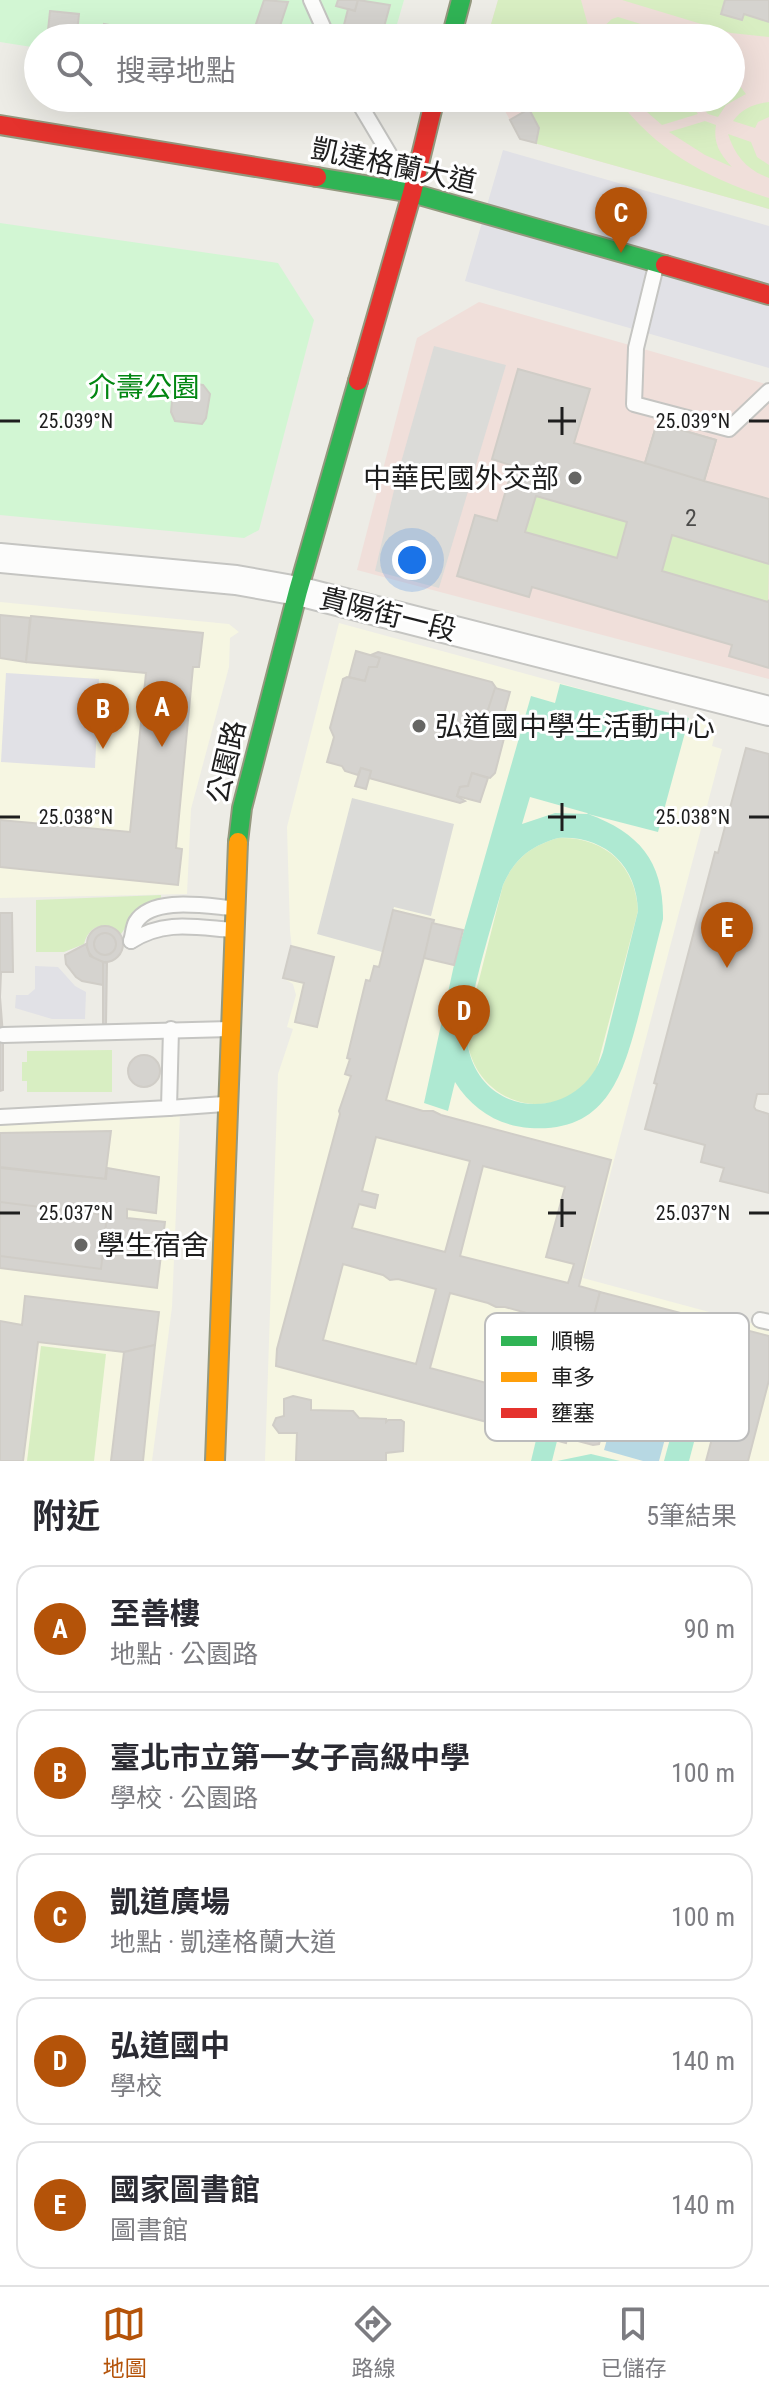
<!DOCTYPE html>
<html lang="zh-TW">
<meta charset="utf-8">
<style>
:root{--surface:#fff;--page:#f7f7f7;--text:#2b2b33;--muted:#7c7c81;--line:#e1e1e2;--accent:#b45309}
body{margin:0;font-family:"Roboto Condensed","Noto Sans TC",sans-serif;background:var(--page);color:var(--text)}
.you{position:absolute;left:412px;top:560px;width:28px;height:28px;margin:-20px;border:6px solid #fff;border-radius:50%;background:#1a73e8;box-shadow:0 0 0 12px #1a73e833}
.badge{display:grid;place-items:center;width:52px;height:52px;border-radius:50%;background:var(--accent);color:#fff;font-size:26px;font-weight:700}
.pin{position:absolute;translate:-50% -66px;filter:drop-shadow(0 2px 4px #0008)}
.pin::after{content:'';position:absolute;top:42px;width:28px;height:24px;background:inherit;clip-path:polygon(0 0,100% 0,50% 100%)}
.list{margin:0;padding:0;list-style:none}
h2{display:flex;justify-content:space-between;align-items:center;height:104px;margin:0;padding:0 32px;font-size:34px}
h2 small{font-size:26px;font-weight:400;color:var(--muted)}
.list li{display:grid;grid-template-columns:52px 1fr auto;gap:24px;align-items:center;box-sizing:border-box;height:128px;margin:0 16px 16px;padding:0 16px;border:2px solid var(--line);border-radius:24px}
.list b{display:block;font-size:30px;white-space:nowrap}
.list p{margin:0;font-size:26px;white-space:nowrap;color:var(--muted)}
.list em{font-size:26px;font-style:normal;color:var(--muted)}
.icon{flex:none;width:44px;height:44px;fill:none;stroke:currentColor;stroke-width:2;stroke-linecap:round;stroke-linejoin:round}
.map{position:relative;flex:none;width:769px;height:1461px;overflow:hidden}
.search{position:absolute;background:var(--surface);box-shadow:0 8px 32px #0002;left:24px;right:24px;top:24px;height:88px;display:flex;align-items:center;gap:20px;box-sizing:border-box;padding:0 28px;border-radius:44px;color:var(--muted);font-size:30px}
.sheet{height:824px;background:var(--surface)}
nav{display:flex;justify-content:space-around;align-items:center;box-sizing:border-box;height:112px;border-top:2px solid var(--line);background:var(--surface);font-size:22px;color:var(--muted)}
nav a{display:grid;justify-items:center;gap:4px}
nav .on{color:var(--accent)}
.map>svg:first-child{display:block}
</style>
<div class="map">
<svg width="769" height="1461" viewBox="0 0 769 1461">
<rect width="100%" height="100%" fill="#edece6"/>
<!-- commercial -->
<g fill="#f0dfda">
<polygon points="498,0 769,0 769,209 520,139 498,98 731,98 731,38 487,38"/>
<polygon points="479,302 769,385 769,679 357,570 417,338"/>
</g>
<!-- education -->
<g fill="#f6f6e2">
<polygon points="0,602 229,624 239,632 230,638 229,667 191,809 187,894 0,898"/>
<polygon points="339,623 717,726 712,746 722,749 583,1278 769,1328 769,1461 265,1461 278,1074 293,1029 287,1027 296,995 293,984 283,978 292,948 290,931 287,827"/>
<polygon points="180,1114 172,1307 152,1461 0,1461 0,1125"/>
</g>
<!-- grass -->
<g fill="#d8eec2">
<polygon points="498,0 581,0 589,29 588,38 487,38"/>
<polygon points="622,0 725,0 744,14 769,22 769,37 731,33"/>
<polygon points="618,17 644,25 650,31 649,38 602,38 602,28 612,19"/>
<polygon points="731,85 740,86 746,94 726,105 718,117 708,114 694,98 731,98"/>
<path d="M 557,98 L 617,98 C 655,150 708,179 769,198 L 769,209 L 520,139 L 510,120 L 529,109 Z"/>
<polygon points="649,98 685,98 698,114 662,125 647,112"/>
<path d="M 769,102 L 769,117 L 758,122 L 755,128 L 733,121 C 743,108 753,104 769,102 Z"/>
<path d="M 705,121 L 716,125 C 713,143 720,154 732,167 L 705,155 L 669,132 Z"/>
<path d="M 728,134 L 751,142 L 757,157 L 769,165 L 769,178 C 747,170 735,156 728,134 Z"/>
<polygon points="536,496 627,522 617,558 525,532"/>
<polygon points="672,535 769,564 768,602 662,571"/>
<path d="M 558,838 C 604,836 636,865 638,911 L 597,1067 C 584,1090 565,1104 538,1104 C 499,1104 468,1073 467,1034 C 467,1016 474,998 479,980 C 487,948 495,917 503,885 C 515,858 531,846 558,838 Z"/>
<path d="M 161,895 L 161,900 L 136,912 L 121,934 C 107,920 89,924 84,944 L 64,952 L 36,952 L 36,900 Z"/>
<polygon points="112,1050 112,1092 27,1092 27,1081 22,1081 22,1062 27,1062 27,1051"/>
<polygon points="41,1346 106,1354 94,1461 27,1461"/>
</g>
<!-- park -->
<g fill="#d2f6d3">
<polygon points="0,0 404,0 393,38 38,38 38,48 0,42"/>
<polygon points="0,223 278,263 314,320 259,530 244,538 0,515"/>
</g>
<!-- pitch -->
<g fill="#aee9d2" fill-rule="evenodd">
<path d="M 560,684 L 689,718 L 658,832 L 588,814 C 640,833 664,862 663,919 C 655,951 647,982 639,1014 C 623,1075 607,1133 530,1128 C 498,1126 472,1109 455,1082 L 448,1111 L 424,1103 L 454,965 L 531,696 L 555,703 ZM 530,797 L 587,813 L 588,814 L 555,813 L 522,824 ZM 558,838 C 604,835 637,865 638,911 L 603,1052 C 581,1122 486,1121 469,1051 C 461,1018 493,923 503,885 C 515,858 531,846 558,838 Z"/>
<polygon points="684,1387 707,1393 689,1461 664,1461"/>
<polygon points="537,1436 557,1441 552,1461 531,1461"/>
<polygon points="591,1454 620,1461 557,1461"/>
</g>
<!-- parking -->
<g fill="#dbdbd8">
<polygon points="434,346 506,365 439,588 375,571 398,473"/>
<polygon points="352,798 454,824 431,916 394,907 382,952 317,934"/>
</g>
<!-- plaza -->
<g fill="#e1e1e6">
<polygon points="503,150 769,226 769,368 465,281"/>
<polygon points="6,673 99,679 95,768 1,762"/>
<polygon points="35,966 58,967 75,986 86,992 85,1019 52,1019 15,1008 16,995 28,995 35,989"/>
</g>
<!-- water -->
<polygon fill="#b7d8e3" points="630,1358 683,1372 659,1461 643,1461 604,1450"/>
<!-- building -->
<g fill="#d5d3cf" stroke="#d0cdc7" stroke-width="2" fill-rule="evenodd">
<polygon points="264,0 288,2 276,38 254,30"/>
<polygon points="338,0 358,0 355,11 336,6"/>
<polygon points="358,0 390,5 381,38 350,38 344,25 348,9 355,11"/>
<polygon points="725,0 769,0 769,22 744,14 742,20 721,14"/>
<polygon points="50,11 79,14 77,33 48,30"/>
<polygon points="104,24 126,28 124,38 102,37"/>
<polygon points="529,109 539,128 536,143 520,139 510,120"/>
<path d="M 518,369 L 590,389 L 574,443 L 645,463 L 657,423 L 716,440 L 704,481 L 769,499 L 769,564 L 672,535 L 662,571 L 768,602 L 769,600 L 769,668 L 729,656 L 732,645 L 532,587 L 529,597 L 457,576 L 475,515 L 497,521 L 513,466 L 492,459 ZM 536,496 L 627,522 L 617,558 L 525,532 Z"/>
<polygon points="180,382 203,385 210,394 206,418 202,424 175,421 171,412 173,390"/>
<polygon points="657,423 716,440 704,481 645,463"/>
<polygon points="0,615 30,618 26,662 0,658"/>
<polygon points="31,616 203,633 199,667 193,667 176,848 182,849 178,885 0,867 0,820 130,832 146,673 26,662"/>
<polygon points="356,651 380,658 377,667 369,667 365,681 349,677"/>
<polygon points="378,652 492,682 496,688 487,713 504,716 508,723 495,773 490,778 472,773 468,786 460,787 457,796 465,801 460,803 369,778 371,771 361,768 358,775 345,771 342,766 327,762 334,737 330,728 343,679 347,677 365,681 369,667 377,667 380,658 371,655"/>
<polygon points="495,688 510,692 503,717 487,713"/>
<polygon points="746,748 769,754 769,1094 757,1094 754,1107 756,1110 769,1114 769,1193 720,1181 724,1168 701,1162 705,1145 645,1129 657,1084 654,1083 715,852 718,853"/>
<polygon points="361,768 371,771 366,789 355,786"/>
<polygon points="472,773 488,778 480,802 457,796 460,787 468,786"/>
<path d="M 393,910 L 434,920 L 386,1100 L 423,1111 L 433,1111 L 441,1115 L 611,1160 L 579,1286 L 600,1292 L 590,1330 L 596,1331 L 566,1443 L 276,1366 L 277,1349 L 340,1114 L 339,1111 L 351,1076 L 345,1074 L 350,1059 L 347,1058 L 366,980 L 370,981 L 374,966 L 379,967 ZM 376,1137 L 470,1161 L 445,1252 L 352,1228 L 359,1204 L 375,1208 L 378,1195 L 362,1191 ZM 483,1166 L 565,1187 L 546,1257 L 574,1264 L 568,1283 L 460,1256 ZM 343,1264 L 383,1275 L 390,1280 L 398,1279 L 436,1289 L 416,1364 L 323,1340 ZM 450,1293 L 488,1303 L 496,1307 L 505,1307 L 559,1322 L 539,1397 L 430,1368 Z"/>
<polygon points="0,913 12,913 13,972 1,972 0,997"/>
<polygon points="432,923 463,930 454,965 424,958"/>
<circle cx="105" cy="944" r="18"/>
<circle cx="105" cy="944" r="11"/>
<polygon points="86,944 90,956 103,962 103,985 82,981 76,977 66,964 65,955"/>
<polygon points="291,946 334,957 317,1027 295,1022 304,983 283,978"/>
<polygon points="103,962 107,963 106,1024 103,1024"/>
<polygon points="0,997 3,1035 3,1090 0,1091"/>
<circle cx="144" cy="1071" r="16"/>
<polygon points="111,1131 105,1179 0,1167 0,1133"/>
<polygon points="0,1168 106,1179 107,1168 159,1177 156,1213 127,1209 127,1218 165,1222 157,1288 0,1268"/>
<polygon points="0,1202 107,1215 101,1269 0,1256"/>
<polygon points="600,1292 769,1336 769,1380 748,1461 706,1461 731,1367 590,1330"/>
<polygon points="25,1296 159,1312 155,1345 124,1352 38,1342 23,1461 0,1461 0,1321 22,1325"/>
<polygon points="155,1345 143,1461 111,1461 124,1352"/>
<polygon points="603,1347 624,1353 599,1444 593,1445 578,1441"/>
<polygon points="293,1396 311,1400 311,1410 353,1411 359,1418 386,1419 386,1422 388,1420 401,1420 404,1422 403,1451 386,1453 386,1461 296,1461 297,1433 279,1433 273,1425 276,1418 284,1416 284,1399"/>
</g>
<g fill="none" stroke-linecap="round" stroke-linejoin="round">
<defs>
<g id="lane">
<polyline points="311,0 328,38"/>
<polyline points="356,98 406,182"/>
<polyline points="656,266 636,348 634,404 729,429 769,391"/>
<path d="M 131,941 C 133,936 133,927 136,922 C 152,896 206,906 232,908"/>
<path d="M 131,941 C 164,920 194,927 231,930"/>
<polyline points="3,1035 230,1029"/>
<polyline points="169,1108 224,1104"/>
<polyline points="0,1117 169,1108 171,1029"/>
<polyline points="760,1320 769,1322"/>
</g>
<polyline id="street" points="0,558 236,580 298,591 769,711"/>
<g id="fast">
<polyline points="451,38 461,0"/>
<polyline points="317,177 412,193 665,265"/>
<polyline points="238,842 242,808 298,591 358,381"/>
</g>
<polyline id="slow" points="215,1461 238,842"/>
<g id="jam">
<polyline points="0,125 317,177"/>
<polyline points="665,265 769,295"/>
<polyline points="358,381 412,193 435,98"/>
</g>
</defs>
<!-- lane casing -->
<use href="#lane" stroke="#c5c5c2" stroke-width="18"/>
<!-- street casing -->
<use href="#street" stroke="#c5c5c2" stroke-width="32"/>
<!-- fast casing -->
<use href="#fast" stroke="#94987e" stroke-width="22"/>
<!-- slow casing -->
<use href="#slow" stroke="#94987e" stroke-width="22"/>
<!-- jam casing -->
<use href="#jam" stroke="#94987e" stroke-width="22"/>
<!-- lane -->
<use href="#lane" stroke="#fcfcfb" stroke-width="14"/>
<!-- street -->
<use href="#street" stroke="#fcfcfb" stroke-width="28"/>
<!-- fast -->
<use href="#fast" stroke="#30b455" stroke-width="18"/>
<!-- slow -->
<use href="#slow" stroke="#ff9f0a" stroke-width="18"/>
<!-- jam -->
<use href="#jam" stroke="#e5322d" stroke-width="18"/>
</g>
<!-- ticks -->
<path fill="none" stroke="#1e1e1e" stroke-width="3" d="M 562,407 L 562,435M 0,421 L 20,421M 548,421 L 576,421M 749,421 L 769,421M 562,803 L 562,831M 0,817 L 20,817M 548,817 L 576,817M 749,817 L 769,817M 562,1199 L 562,1227M 0,1213 L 20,1213M 548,1213 L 576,1213M 749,1213 L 769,1213"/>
<!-- markers -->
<g fill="#666664" stroke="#fff" stroke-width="3">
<circle cx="575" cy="478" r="8"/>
<circle cx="419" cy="726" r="8"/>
<circle cx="81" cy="1245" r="8"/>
</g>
<g text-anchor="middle" stroke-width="6" stroke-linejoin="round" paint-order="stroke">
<!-- number labels -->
<g font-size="24" fill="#4c4b4a">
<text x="691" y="526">2</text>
</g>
<!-- street labels -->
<g font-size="28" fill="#1e1e1e" stroke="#fff">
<text transform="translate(394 165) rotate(12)" y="10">凱達格蘭大道</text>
<text transform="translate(388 614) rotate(14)" y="10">貴陽街一段</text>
<text transform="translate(226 762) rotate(-77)" y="10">公園路</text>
</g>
<!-- park labels -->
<g font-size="28" fill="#028712" stroke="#fff">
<text x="144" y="397">介壽公園</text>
</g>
<!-- poi labels -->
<g font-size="28" fill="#1e1e1e" stroke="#fff" text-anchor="start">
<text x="559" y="488" text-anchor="end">中華民國外交部</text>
<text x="435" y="736">弘道國中學生活動中心</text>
<text x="97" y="1255">學生宿舍</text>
</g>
</g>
<!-- legend -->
<rect x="485" y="1313" width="264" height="128" rx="12" fill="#fff" stroke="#bcbcbc" stroke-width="2"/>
<rect x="501" y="1336" width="36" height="10" fill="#30b455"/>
<rect x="501" y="1372" width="36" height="10" fill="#ff9f0a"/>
<rect x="501" y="1408" width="36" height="10" fill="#e5322d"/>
<g font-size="22" fill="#1e1e1e">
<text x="551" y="1349">順暢</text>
<text x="551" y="1385">車多</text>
<text x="551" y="1421">壅塞</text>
</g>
<g font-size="20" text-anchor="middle" fill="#1e1e1e" stroke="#fff" stroke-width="6" stroke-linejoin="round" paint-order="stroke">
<text x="76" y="428">25.039°N</text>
<text x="693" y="428">25.039°N</text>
<text x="76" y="824">25.038°N</text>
<text x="693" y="824">25.038°N</text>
<text x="76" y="1220">25.037°N</text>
<text x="693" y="1220">25.037°N</text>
</g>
</svg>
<div class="you"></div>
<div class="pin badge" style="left:162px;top:747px">A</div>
<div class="pin badge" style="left:103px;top:749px">B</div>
<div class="pin badge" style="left:621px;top:253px">C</div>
<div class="pin badge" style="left:464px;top:1051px">D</div>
<div class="pin badge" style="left:727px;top:968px">E</div>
<div class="search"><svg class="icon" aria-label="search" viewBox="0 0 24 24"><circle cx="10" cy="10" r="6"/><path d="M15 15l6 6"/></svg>搜尋地點</div>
</div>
<section class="sheet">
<h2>附近<small>5筆結果</small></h2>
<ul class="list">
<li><span class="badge">A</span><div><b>至善樓</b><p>地點 · 公園路</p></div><em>90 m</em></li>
<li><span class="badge">B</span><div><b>臺北市立第一女子高級中學</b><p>學校 · 公園路</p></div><em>100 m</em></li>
<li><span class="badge">C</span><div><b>凱道廣場</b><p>地點 · 凱達格蘭大道</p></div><em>100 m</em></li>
<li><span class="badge">D</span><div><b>弘道國中</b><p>學校</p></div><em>140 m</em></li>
<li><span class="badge">E</span><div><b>國家圖書館</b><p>圖書館</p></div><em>140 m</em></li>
</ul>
</section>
<nav>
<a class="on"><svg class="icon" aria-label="map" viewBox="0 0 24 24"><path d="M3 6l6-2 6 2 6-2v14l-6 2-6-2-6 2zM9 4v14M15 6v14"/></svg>地圖</a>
<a><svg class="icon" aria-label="directions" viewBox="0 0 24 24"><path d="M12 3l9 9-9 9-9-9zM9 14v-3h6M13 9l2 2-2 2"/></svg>路線</a>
<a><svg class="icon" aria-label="saved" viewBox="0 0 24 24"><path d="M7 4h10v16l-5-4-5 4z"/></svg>已儲存</a>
</nav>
